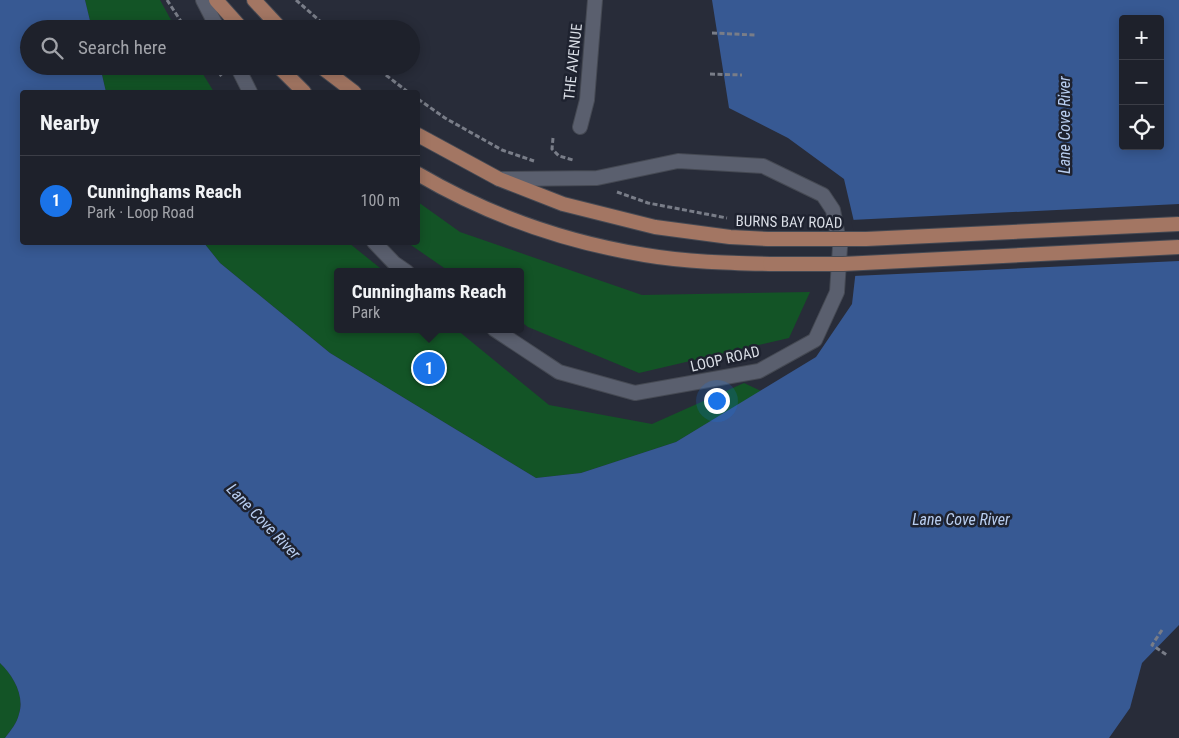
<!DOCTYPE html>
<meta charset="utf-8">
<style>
:root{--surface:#1e212b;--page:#262933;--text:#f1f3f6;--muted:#a1a3a9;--line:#3c3e47;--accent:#1a73e8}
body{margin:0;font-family:"Roboto Condensed",sans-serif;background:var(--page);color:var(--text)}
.controls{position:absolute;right:15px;top:15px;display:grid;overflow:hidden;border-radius:5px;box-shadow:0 2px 12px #0003}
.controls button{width:45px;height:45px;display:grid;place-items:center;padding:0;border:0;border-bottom:1px solid var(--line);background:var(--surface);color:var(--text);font:25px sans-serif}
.you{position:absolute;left:716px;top:400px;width:18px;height:18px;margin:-12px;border:4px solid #fff;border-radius:50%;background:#1a73e8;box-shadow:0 0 0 8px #1a73e833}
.badge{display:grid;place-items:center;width:32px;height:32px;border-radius:50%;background:var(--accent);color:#fff;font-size:16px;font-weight:700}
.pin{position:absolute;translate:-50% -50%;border:2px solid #fff;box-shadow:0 1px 5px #0006}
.popup{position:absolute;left:334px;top:268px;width:190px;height:65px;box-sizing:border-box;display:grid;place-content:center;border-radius:5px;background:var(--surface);filter:drop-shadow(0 1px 4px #0005);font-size:16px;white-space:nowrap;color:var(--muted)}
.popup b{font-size:19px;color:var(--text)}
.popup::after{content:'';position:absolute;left:50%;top:100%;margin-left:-10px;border:10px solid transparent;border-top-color:var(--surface)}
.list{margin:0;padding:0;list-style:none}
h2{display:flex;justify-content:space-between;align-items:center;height:65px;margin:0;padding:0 20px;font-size:21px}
h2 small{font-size:16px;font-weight:400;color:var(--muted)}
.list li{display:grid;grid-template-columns:32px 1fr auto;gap:15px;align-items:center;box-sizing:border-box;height:90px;padding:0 20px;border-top:1px solid var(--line)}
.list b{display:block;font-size:19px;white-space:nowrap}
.list p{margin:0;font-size:16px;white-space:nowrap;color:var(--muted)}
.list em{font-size:16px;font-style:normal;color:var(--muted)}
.icon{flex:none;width:28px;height:28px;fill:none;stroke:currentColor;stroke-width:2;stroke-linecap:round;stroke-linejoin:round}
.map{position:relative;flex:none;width:1179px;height:738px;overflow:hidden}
.search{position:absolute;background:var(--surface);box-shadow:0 2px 12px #0003;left:20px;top:20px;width:400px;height:55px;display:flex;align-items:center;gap:12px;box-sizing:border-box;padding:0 18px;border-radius:28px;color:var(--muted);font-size:19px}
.panel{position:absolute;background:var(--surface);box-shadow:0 2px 12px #0003;left:20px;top:90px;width:400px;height:155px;border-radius:5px}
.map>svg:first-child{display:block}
</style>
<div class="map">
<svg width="1179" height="738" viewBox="0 0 1179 738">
<rect width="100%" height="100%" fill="#282c39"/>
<!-- green -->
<g fill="#135426">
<polygon points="85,0 160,0 176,29 92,29"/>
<polygon points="100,66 198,66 214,92 106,92"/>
<polygon points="418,202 460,232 642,295 810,292 789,338 639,373 528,327 520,321 520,272 450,272 408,243 418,242"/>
<polygon points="204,243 349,243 385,272 338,272 338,329 456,329 549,405 652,424 744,383 761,391 676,442 581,473 536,478 330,353 220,263"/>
<path d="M 0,663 C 13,675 25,696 19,714 C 17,723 11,730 5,738 L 0,738 Z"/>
</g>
<!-- water -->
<path fill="#375993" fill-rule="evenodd" d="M 0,0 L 85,0 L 92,29 L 29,29 L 29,66 L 100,66 L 106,92 L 22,92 L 22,242 L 204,243 L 220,263 L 330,353 L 536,478 L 581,473 L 676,442 L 816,357 L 852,304 L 859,243 L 844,179 L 788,138 L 729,108 L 712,0 L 1179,0 L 1179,625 L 1142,663 L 1130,708 L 1109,738 L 5,738 C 11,730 17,723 19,714 C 25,696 13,675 0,663 ZM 1123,19 L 1160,19 L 1160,146 L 1123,146 Z"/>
<!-- pier -->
<polygon fill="#282c39" points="1179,204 1179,261 853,276 857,244 851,220"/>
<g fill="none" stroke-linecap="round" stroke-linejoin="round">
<defs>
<g id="minor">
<polyline points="203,0 218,29"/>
<polyline points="237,66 250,92"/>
<polyline points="580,127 587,100 595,0"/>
<polyline points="374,242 394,263 407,272"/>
<polyline points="494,329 559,372 635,393 759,371 815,340 837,292 840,247 833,210 823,195 763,166 678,161 597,178 499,179"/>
</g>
<g id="primary">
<polyline points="216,0 242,29"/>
<polyline points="254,0 281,29"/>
<polyline points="278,66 304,92"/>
<polyline points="320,66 354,92"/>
<polyline points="418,135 499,179 563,204 655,227 730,237 768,239"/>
<path d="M 418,174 C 488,215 565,242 645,255 C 686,262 728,263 770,264"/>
</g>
</defs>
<!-- minor casing -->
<use href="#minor" stroke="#454953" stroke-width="16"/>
<!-- primary casing -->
<use href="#primary" stroke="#454953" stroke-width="16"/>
<!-- path -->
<g stroke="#797d88" stroke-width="3" stroke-dasharray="5 2.5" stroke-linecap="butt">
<polyline points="167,0 186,29"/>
<polyline points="296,0 329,29"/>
<polyline points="712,33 755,35"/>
<polyline points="214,66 223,78"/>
<polyline points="374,66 408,92"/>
<polyline points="710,74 742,75"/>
<polyline points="418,99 445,118 502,150 534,161"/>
<polyline points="553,138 552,149 559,156 573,160"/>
<polyline points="617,192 648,203 727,218"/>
<polyline points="1162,630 1152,645 1167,655"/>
</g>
<!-- minor -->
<use href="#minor" stroke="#5a5f6e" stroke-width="14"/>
<!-- primary -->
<use href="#primary" stroke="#a37663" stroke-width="14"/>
<defs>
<g id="primary-bridge">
<polyline points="768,239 866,239 1179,224"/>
<polyline points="770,264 843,264 1179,247"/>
</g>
</defs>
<!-- primary-bridge casing -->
<use href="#primary-bridge" stroke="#454953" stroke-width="16" stroke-linecap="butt"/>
<!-- primary-bridge -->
<use href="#primary-bridge" stroke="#a37663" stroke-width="14"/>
</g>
<g text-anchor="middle" stroke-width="5" stroke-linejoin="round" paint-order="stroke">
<!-- street labels -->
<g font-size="15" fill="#dadee6" stroke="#1e222f">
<text transform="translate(573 62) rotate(-84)" y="5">THE AVENUE</text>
<text transform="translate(789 222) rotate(1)" y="5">BURNS BAY ROAD</text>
<text transform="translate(725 359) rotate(-13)" y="5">LOOP ROAD</text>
</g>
<!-- water labels -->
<g font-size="16" font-style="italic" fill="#b9cef0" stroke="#1e222f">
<text transform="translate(1064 125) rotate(-90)" y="6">Lane Cove River</text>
<text x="961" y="525">Lane Cove River</text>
<text transform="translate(264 521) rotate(46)" y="6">Lane Cove River</text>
</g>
</g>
</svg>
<div class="controls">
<button>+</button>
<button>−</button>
<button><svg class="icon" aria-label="locate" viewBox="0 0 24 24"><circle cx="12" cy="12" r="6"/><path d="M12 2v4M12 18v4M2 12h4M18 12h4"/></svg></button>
</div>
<div class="you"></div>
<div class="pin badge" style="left:429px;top:368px">1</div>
<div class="popup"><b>Cunninghams Reach</b>Park</div>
<div class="search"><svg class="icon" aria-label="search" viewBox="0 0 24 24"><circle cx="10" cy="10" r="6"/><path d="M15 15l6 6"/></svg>Search here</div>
<section class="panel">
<h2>Nearby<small></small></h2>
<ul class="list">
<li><span class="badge">1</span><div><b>Cunninghams Reach</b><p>Park · Loop Road</p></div><em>100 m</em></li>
</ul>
</section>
</div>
